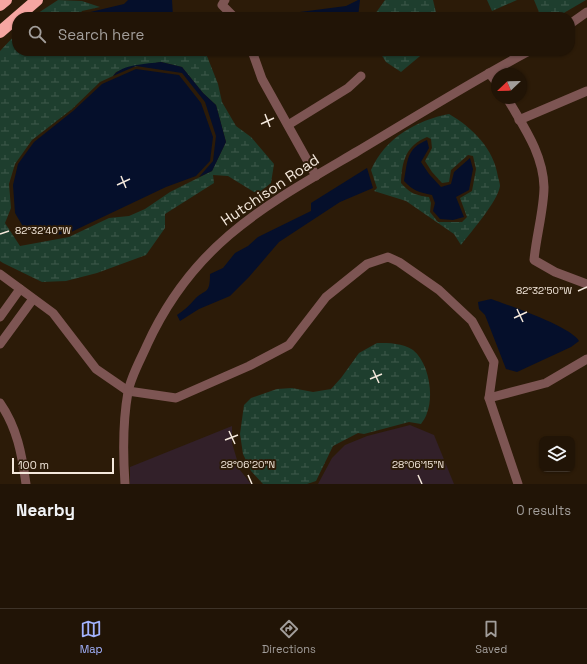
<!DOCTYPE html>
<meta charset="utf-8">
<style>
:root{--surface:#211406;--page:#291d10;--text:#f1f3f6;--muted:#a29e9b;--line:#3e3328;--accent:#a2b2fd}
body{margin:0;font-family:"Space Grotesk",sans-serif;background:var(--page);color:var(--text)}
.controls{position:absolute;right:12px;bottom:12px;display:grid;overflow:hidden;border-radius:8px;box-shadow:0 1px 3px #0004}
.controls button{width:36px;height:36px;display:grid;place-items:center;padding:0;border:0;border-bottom:1px solid var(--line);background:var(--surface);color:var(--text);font:20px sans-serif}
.compass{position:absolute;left:491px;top:68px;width:36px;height:36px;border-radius:50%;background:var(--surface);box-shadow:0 1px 3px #0004;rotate:247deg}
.scale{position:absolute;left:12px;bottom:10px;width:102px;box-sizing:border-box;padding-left:4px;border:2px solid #f4e8dc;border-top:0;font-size:11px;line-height:14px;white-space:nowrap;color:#f4e8dc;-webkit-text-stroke:3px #2c1b08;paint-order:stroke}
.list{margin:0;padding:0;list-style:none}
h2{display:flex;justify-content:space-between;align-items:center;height:52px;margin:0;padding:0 16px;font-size:17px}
h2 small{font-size:13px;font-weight:400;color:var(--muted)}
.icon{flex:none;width:22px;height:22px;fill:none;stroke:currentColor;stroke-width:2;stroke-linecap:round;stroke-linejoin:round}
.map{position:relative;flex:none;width:587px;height:484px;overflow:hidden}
.search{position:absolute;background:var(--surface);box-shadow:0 1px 3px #0004;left:12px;right:12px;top:12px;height:44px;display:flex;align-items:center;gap:10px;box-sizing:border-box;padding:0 14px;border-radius:16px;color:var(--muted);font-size:15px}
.sheet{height:124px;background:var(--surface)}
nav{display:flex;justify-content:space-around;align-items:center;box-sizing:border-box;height:56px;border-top:1px solid var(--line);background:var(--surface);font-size:11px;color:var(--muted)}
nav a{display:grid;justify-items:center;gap:2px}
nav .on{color:var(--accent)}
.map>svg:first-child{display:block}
</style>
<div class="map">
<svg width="587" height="484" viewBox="0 0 587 484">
<defs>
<pattern id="wetland-marsh" width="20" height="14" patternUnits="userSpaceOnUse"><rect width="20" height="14" fill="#1e3e2e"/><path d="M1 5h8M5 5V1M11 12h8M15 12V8" fill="none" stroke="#3f5a4c"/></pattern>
</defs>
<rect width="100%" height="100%" fill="#2c1b08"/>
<!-- education -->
<g fill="#322029">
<polygon points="410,425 434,435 454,484 318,484 332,458 345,445 367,436"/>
<polygon points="232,426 232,443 240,470 251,484 130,484 130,467"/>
</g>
<!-- wetland -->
<g fill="url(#wetland-marsh)" fill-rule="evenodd">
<polygon points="58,0 82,1 100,7 82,11 78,17 32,17"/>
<polygon points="385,0 433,0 437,17 373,17"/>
<polygon points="487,0 517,0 492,11"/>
<polygon points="534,0 586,0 557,17 541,17"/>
<path d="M 17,33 L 17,51 L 205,51 L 218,84 L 222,102 L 236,126 L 251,137 L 274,164 L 271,183 L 261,191 L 254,192 L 228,176 L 213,175 L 214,183 L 165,214 L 165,228 L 146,255 L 97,273 L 66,281 L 42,282 L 3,263 L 0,261 L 0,51 ZM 161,62 L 182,67 L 203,93 L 216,105 L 226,142 L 212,171 L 170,192 L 145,209 L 129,216 L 109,218 L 69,237 L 20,246 L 5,223 L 11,208 L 9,184 L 15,164 L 32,140 L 72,109 L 100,82 L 113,76 L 116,72 L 127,68 Z"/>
<polygon points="379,51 426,51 401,72 386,62"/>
<path d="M 449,114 C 473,128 494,149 498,177 C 499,180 500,184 500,186 C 498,201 471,232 461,245 L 454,234 L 406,201 L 374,191 L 377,188 L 371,170 C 385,138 417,120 449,114 ZM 427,137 L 431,139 L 432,148 L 425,161 L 432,172 L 442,183 L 449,182 L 451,170 L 468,155 L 473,156 L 476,169 L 472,191 L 460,198 L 467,217 L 462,222 L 438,222 L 430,212 L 431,203 L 429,197 C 415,195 411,194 401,183 C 402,160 406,146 427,137 Z"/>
<path d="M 377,343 C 389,343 403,343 413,350 C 429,363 434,395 427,413 C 426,417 423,421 421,424 L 409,422 L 364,434 L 358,433 L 333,446 L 316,481 L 307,484 L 263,484 L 251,471 L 243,454 L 240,434 L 244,405 L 251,398 L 277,389 L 292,388 L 313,392 L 331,389 L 341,378 L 359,353 Z"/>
</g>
<!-- water -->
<g fill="#050f2b">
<polygon points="128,0 172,0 173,17 82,17 82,14 124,4"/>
<polygon points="358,0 360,0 358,17 294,17 300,12 346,6"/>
<path d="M 161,62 L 182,67 L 203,93 L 216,105 L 226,142 L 212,171 L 199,177 L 213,161 L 216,136 L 205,102 L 182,73 L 136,66 L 113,76 C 122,64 147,64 161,62 Z"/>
<polygon points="136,69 179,75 201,103 213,137 210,161 196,176 166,187 67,234 43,235 25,230 15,213 13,185 18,164 34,142 73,111 102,84"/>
<path d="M 427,140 L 429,148 L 421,162 L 429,174 L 441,187 L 451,184 L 454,172 L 470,158 L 473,169 L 469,190 L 456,197 L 464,217 L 453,220 L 440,219 L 433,211 L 435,203 L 432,195 C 419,192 413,191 404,181 C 408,160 406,149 427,140 Z"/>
<path d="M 367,168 L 373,188 L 340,202 L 279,242 L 249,277 L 230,296 L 199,309 L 180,321 L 177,315 C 184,310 189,306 194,300 C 205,288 210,296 210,274 L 223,268 L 235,253 L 248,246 L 258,237 L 311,211 L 311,203 Z"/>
<path d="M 491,299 C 508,305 572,327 579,341 L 571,347 L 517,372 L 506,369 L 485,315 L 479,309 L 478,302 Z"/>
</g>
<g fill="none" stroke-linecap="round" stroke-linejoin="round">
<!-- minor -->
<g stroke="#7d5553" stroke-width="9">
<polyline points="225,0 222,5 234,17"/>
<polyline points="570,24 587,12"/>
<polyline points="252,51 262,79 316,176"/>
<polyline points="489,73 497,83"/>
<path d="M 507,98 C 523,126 543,153 544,187 C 544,209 536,237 534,260 L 555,272 L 587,284"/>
<polyline points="519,120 587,91"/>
<polyline points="288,125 348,88 361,76"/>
<polyline points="0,274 53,313 96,369 128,391 176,398 249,366 289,345 326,297 367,264 388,257 399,262 439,290 472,321 494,362 489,398 518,484"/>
<polyline points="0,317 20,289"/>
<polyline points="0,344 33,299"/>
<polyline points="489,398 546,383 587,359"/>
<path d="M 0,403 C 17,427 22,455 26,484"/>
<path d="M 125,484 C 123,455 123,420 128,392 C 131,376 141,359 147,345 C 194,242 266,205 358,151 C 415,117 471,82 529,51"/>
</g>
<!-- highway -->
<g stroke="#f6a6a2" stroke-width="12">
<polyline points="0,5 6,0"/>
<polyline points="0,32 37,0"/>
</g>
</g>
<!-- ticks -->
<path fill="none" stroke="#f4e8dc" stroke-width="1.5" d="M 265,114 L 270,127M 261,124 L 274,118M 121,176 L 126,188M 117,185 L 130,179M 0,234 L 9,231M 578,291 L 587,287M 517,309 L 523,322M 514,318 L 527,312M 373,370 L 379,383M 370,379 L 382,374M 229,431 L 235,444M 225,440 L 238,435M 248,475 L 252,484M 418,475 L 422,484"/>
<g text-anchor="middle" stroke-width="4" stroke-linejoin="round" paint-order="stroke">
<!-- street labels -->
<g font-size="15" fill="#f4e8dc" stroke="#2c1b08">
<text transform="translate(270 190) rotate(-34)" y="5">Hutchison Road</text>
</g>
</g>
<g font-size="10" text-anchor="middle" fill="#f4e8dc" stroke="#2c1b08" stroke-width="4" stroke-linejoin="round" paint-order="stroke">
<text x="43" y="234">82°32'40"W</text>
<text x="544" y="294">82°32'50"W</text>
<text x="248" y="468">28°06'20"N</text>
<text x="418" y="468">28°06'15"N</text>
</g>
</svg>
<div class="controls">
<button><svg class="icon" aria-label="layers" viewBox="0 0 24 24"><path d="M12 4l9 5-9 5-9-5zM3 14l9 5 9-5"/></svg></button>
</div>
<svg class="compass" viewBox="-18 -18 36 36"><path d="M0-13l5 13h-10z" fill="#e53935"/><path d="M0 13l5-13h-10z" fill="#a29e9b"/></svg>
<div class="scale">100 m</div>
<div class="search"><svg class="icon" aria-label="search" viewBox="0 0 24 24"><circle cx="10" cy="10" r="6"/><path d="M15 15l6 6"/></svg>Search here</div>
</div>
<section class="sheet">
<h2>Nearby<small>0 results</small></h2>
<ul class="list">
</ul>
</section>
<nav>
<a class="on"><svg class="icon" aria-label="map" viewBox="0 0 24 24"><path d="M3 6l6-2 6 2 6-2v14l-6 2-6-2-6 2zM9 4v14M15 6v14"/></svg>Map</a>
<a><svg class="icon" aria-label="directions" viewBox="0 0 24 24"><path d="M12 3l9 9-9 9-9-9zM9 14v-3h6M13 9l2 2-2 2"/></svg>Directions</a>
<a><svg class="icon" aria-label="saved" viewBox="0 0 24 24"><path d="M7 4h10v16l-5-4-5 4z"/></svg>Saved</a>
</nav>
